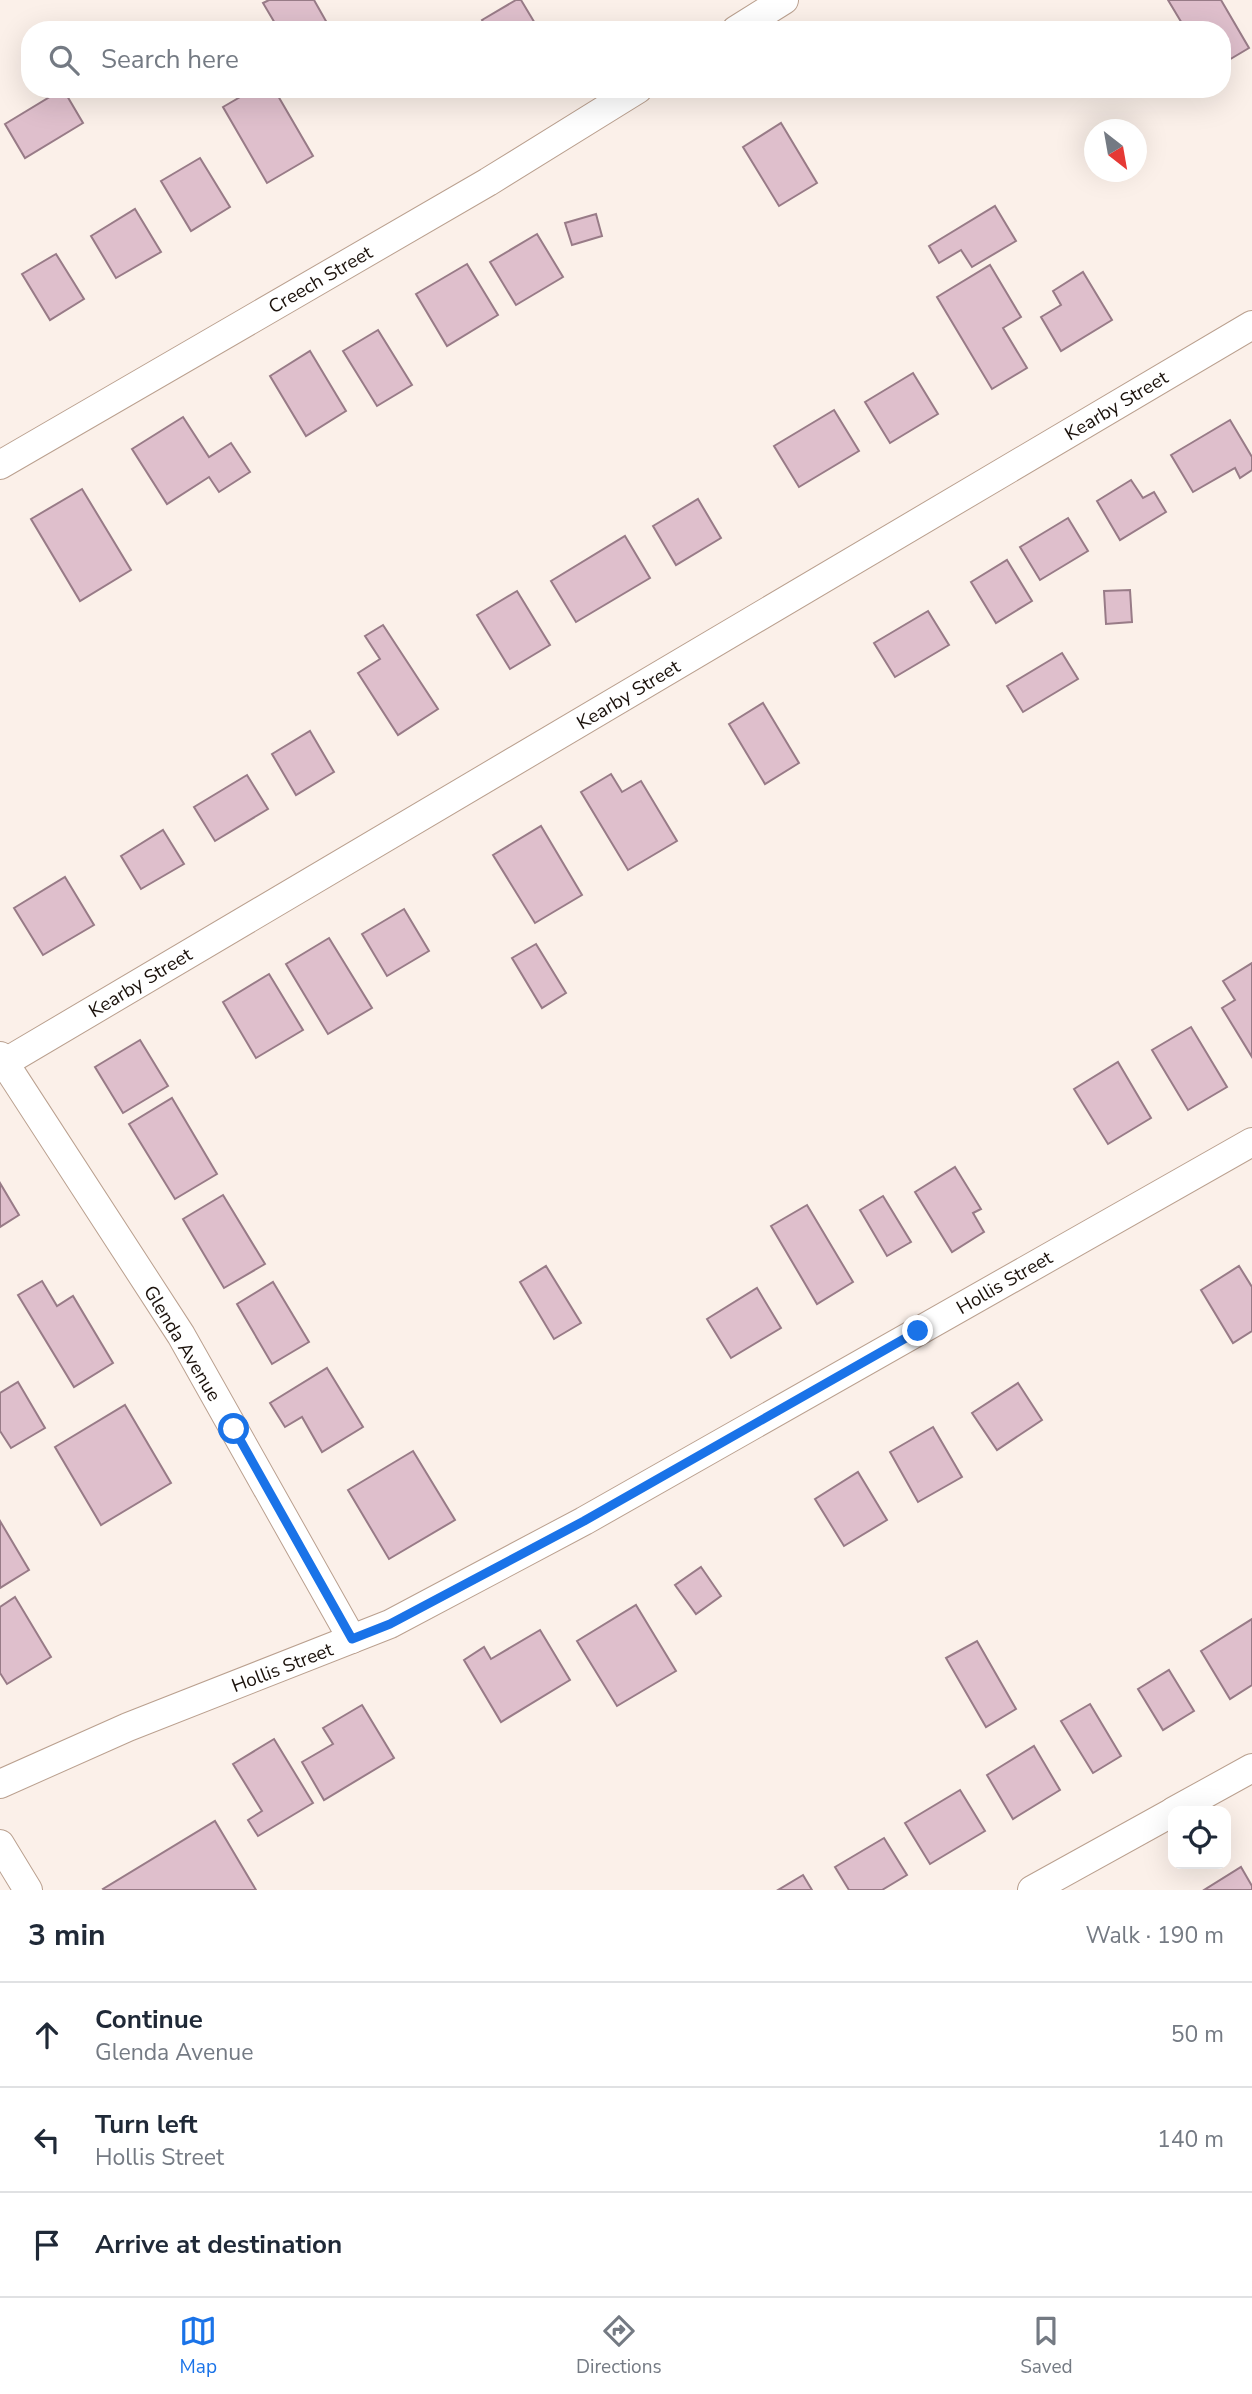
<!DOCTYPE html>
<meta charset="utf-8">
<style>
:root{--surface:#fff;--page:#f6f6f7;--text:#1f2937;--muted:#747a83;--line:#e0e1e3;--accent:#1a73e8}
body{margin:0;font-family:"Nunito Sans",sans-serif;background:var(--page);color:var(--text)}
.controls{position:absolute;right:21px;bottom:21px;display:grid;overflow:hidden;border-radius:14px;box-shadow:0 7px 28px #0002}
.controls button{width:63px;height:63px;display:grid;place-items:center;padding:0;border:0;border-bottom:2px solid var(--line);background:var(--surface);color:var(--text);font:35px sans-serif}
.compass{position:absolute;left:1084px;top:119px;width:63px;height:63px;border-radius:50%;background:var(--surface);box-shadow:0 7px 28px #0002;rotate:149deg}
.stop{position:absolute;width:21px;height:21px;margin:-16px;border:5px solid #1a73e8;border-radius:50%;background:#fff}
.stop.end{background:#1a73e8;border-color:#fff;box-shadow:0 2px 7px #0008}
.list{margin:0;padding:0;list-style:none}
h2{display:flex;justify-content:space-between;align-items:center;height:91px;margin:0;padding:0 28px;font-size:30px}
h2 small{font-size:23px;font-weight:400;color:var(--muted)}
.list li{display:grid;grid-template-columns:46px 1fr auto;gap:21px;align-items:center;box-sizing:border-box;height:105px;padding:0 28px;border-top:2px solid var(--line)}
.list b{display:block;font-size:26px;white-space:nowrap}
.list p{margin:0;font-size:23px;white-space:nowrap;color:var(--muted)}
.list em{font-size:23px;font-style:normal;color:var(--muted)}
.icon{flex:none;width:38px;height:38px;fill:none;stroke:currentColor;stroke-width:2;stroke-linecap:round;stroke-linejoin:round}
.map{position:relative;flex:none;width:1252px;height:1890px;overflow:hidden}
.search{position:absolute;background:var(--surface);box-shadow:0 7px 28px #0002;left:21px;right:21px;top:21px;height:77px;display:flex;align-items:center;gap:18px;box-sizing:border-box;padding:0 24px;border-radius:28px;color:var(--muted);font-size:26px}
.sheet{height:406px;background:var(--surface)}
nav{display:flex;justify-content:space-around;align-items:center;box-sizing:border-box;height:98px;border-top:2px solid var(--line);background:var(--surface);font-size:19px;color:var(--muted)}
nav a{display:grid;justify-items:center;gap:4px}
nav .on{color:var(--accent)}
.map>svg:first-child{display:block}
</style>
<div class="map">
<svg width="1252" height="1890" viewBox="0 0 1252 1890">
<rect width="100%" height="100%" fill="#fbf0e9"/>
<!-- building -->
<g fill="#dfbfcc" stroke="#987b87" stroke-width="2">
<polygon points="269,0 314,0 331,30 279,30 263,3"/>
<polygon points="516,0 521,0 539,30 488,30 482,20"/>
<polygon points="1168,0 1221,0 1249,48 1222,64 1222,30 1186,30"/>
<polygon points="63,89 83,123 25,158 5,124"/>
<polygon points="254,89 274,89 313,156 267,183 223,107"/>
<polygon points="781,123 817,183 779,206 743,147"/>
<polygon points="200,158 230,207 191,231 161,181"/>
<polygon points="995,206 1016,241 972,267 961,250 939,263 929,246"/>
<polygon points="135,209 161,252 116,278 91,236"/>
<polygon points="596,214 602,236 572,245 565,223"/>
<polygon points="537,234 563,277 516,305 490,262"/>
<polygon points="56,254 84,299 50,320 22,274"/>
<polygon points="467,264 498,315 447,346 416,294"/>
<polygon points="990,265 1021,317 1003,328 1027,368 992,389 937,297"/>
<polygon points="1083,272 1112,320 1061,351 1041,317 1061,305 1053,291"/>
<polygon points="378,330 412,385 377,406 343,351"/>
<polygon points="310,351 346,411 306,436 270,376"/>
<polygon points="913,373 938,414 890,443 865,402"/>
<polygon points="834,410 859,451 799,487 774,446"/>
<polygon points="183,417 209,457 231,443 250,472 219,492 209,477 167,504 132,449"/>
<polygon points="1230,420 1252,457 1252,470 1240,478 1235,468 1193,492 1171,455"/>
<polygon points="1131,480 1143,498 1154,492 1166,512 1120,540 1097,501"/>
<polygon points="82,489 131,570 80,601 31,519"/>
<polygon points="698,499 721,538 676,565 653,526"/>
<polygon points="1068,518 1088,551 1040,580 1020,547"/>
<polygon points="625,536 650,578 576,622 551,581"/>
<polygon points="1007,560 1032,601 996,623 971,582"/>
<polygon points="1130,590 1132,622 1106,624 1104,591"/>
<polygon points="517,591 550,645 510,669 477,615"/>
<polygon points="928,611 949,645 895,677 874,643"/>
<polygon points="383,625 438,709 398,735 358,673 380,659 365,636"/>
<polygon points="1062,653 1078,679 1023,712 1007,686"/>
<polygon points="763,703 799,763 765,784 729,724"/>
<polygon points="310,731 334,772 296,795 272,754"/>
<polygon points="611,774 622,792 641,781 677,841 628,870 581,792"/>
<polygon points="247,775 268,809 215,841 194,807"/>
<polygon points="541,826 582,895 535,923 493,855"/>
<polygon points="163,830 184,864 141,889 121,856"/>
<polygon points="65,877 94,925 43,955 14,908"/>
<polygon points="404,909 429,951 387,976 362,934"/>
<polygon points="329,938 372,1008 328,1034 286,964"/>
<polygon points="536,944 566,993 542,1008 512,958"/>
<polygon points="1252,963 1252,1057 1222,1008 1235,1000 1223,981"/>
<polygon points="269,974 303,1030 256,1058 223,1002"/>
<polygon points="1191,1027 1227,1087 1188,1110 1152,1050"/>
<polygon points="140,1040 168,1086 123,1113 95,1067"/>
<polygon points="1118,1062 1151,1118 1108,1144 1074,1089"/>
<polygon points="172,1098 217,1174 175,1199 129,1124"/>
<polygon points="955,1167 981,1209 973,1213 984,1232 952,1252 915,1192"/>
<polygon points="0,1183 19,1215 0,1227"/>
<polygon points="223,1195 265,1264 224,1288 183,1219"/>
<polygon points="883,1196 911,1242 887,1256 860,1210"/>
<polygon points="807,1205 853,1282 817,1304 771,1226"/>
<polygon points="546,1266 581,1323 554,1339 520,1282"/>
<polygon points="1239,1266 1252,1287 1252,1331 1233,1343 1201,1290"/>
<polygon points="42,1281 57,1306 73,1296 113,1363 74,1387 18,1295"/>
<polygon points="273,1282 309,1342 272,1364 237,1304"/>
<polygon points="757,1288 781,1328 731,1358 707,1319"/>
<polygon points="327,1368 363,1427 322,1452 302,1417 285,1427 270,1403"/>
<polygon points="18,1382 45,1428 11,1448 0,1431 0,1393"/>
<polygon points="1018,1383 1042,1420 997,1450 972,1413"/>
<polygon points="125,1405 171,1483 101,1525 55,1447"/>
<polygon points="933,1427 962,1477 918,1502 890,1452"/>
<polygon points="413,1451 455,1520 389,1559 348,1490"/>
<polygon points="858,1472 887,1520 844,1546 815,1499"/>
<polygon points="0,1521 29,1570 0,1588"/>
<polygon points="701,1567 721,1596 696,1614 675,1585"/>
<polygon points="15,1597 51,1657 7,1684 0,1673 0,1607"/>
<polygon points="636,1605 676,1671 617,1706 577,1641"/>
<polygon points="1252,1619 1252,1685 1230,1699 1201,1651"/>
<polygon points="540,1630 570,1680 501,1722 464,1660 484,1647 491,1659"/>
<polygon points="977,1641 1016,1709 986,1727 946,1658"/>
<polygon points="1169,1670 1194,1711 1163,1730 1138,1689"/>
<polygon points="1090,1704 1121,1756 1093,1773 1061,1721"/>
<polygon points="362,1705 394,1758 324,1800 302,1762 333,1744 323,1728"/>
<polygon points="274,1739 313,1803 258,1836 248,1820 262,1811 233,1764"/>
<polygon points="1034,1746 1060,1790 1013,1819 987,1775"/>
<polygon points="960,1790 985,1831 930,1864 905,1823"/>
<polygon points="215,1821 256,1890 104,1890 103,1889"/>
<polygon points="884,1838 907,1875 882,1890 849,1890 835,1867"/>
<polygon points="1241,1867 1252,1886 1252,1890 1204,1890"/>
<polygon points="803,1875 812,1890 778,1890"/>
</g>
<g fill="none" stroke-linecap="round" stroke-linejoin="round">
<defs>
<g id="street">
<polyline points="736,30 784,0"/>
<polyline points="0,465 488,182 638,89"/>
<polyline points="0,1056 181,1335 352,1639"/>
<polyline points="4,1063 1252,325"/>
<polyline points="0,1784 128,1727 390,1624 584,1521 1252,1142"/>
<polyline points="1174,1811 1252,1768"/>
<polyline points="0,1844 28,1890"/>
<polyline points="1032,1890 1173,1812"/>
</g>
</defs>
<!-- street casing -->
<use href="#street" stroke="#baa08f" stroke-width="30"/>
<!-- street -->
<use href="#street" stroke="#fff" stroke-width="28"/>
</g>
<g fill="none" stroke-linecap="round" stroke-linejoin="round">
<!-- route -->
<polyline stroke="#1a73e8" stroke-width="9" points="234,1429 352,1639 390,1624 584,1521 918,1331"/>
</g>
<g text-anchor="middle" stroke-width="5" stroke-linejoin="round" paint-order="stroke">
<!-- street labels -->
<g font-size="19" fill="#1b120c" stroke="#fff">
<text transform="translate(320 279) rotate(-30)" y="7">Creech Street</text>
<text transform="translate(1116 405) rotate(-31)" y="7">Kearby Street</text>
<text transform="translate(628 694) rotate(-31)" y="7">Kearby Street</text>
<text transform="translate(140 982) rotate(-31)" y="7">Kearby Street</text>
<text transform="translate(1004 1282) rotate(-30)" y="7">Hollis Street</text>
<text transform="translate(183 1343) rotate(59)" y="7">Glenda Avenue</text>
<text transform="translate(282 1667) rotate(-21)" y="7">Hollis Street</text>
</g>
</g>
</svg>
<div class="controls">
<button><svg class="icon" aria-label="locate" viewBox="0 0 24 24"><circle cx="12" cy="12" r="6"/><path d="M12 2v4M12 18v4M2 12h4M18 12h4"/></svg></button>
</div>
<svg class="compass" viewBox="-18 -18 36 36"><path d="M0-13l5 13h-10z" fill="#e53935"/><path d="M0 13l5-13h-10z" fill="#747a83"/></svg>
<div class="stop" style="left:234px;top:1429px"></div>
<div class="stop end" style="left:918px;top:1331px"></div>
<div class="search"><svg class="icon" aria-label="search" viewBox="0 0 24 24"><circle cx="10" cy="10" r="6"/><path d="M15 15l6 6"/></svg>Search here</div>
</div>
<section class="sheet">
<h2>3 min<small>Walk · 190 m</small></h2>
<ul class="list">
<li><svg class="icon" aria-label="ahead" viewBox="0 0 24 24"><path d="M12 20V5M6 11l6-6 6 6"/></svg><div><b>Continue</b><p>Glenda Avenue</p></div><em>50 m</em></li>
<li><svg class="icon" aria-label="left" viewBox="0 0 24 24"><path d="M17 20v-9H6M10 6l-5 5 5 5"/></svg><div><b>Turn left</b><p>Hollis Street</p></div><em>140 m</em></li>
<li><svg class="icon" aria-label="arrive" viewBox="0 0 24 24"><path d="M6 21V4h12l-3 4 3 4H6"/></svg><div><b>Arrive at destination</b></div></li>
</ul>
</section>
<nav>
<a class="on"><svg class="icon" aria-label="map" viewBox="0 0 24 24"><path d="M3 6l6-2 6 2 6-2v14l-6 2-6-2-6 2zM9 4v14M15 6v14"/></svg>Map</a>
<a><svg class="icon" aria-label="directions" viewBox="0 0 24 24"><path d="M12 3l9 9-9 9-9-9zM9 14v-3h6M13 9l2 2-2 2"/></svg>Directions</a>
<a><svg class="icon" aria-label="saved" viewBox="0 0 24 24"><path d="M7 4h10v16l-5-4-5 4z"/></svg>Saved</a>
</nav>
